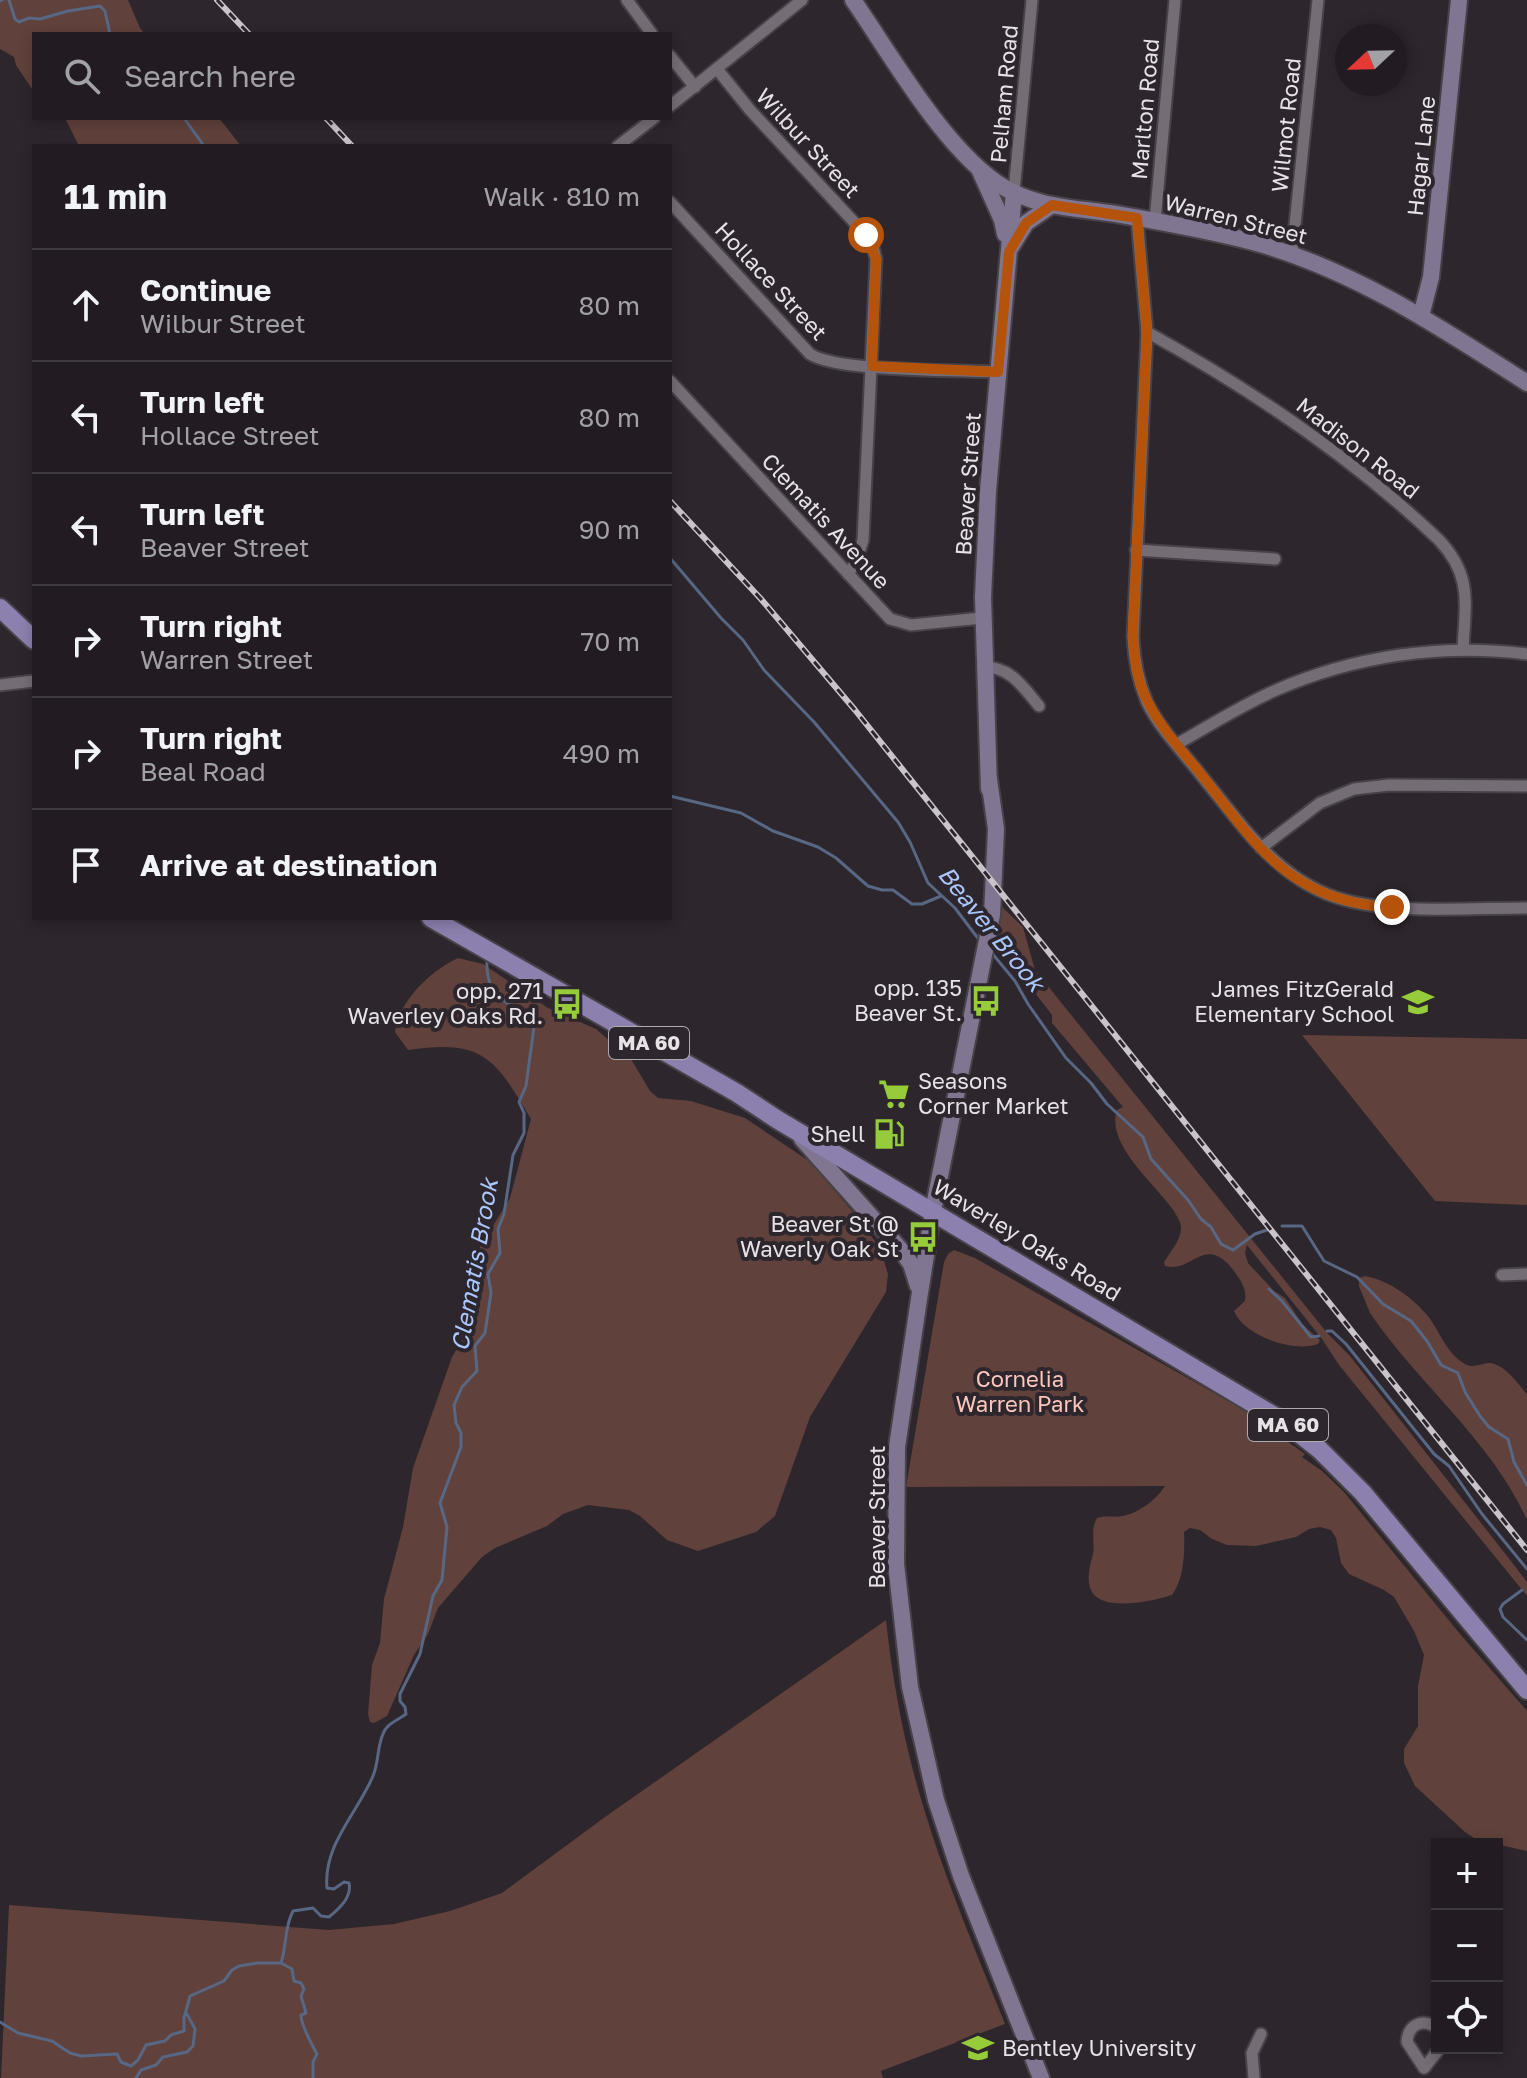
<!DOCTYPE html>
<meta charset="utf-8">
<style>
:root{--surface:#221c22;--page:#2e292f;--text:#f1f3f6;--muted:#a2a1a5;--line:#3f3a40}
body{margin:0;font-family:"Golos Text",sans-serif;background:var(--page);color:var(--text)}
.controls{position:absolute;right:24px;bottom:24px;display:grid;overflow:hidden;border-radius:0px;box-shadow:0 4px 12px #0003}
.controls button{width:72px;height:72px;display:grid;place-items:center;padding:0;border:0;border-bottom:2px solid var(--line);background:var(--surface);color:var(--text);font:40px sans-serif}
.compass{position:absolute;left:1335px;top:24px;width:72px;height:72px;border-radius:50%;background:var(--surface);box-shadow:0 4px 12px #0003;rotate:248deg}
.stop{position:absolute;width:24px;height:24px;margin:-18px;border:6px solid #b45309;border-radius:50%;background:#fff}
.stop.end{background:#b45309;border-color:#fff;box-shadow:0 2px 8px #0008}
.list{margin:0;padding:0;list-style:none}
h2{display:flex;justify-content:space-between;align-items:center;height:104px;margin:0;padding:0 32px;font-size:34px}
h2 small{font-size:26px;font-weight:400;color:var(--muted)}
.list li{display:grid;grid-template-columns:52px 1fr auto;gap:24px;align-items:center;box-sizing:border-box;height:112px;padding:0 32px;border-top:2px solid var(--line)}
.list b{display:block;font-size:30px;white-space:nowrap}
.list p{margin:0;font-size:26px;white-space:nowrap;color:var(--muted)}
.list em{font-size:26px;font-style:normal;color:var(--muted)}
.icon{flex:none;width:44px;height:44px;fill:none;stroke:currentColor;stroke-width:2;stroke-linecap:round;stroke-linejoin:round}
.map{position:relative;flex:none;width:1527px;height:2078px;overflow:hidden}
.search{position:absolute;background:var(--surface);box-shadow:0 4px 12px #0003;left:32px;top:32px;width:640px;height:88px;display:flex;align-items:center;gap:20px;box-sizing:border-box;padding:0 28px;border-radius:0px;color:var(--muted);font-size:30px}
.panel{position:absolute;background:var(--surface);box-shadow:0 4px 12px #0003;left:32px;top:144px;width:640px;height:776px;border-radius:0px}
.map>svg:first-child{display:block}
</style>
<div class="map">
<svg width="1527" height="2078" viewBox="0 0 1527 2078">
<rect width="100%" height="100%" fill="#2d262d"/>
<!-- green -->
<g fill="#60413b">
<polygon points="0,0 128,0 140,28 145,34 34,34 34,92 16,65 14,57 0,49"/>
<polygon points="65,118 219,118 241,146 79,146"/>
<path d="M 1000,905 L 1023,927 L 1035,970 L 1328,1334 L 1350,1356 L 1507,1556 L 1527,1582 L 1527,1596 L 1339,1365 L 1322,1339 L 1247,1245 L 1245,1253 L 1248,1263 L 1274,1291 L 1285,1298 L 1303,1325 L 1320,1340 L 1318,1344 C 1294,1353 1244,1336 1234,1311 L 1245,1301 C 1247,1289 1241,1281 1234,1271 C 1205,1232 1192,1274 1165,1266 L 1164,1262 C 1170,1252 1181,1240 1181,1228 C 1181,1221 1177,1217 1174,1211 C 1156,1185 1105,1144 1117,1110 L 1123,1107 L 1052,1023 L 1052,1015 L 1025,980 L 1018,964 L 1006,956 L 996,939 Z"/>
<path d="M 458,958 L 483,964 L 548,1008 L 596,1029 L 631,1059 L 650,1091 L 658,1098 L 691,1101 L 745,1118 L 809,1161 L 853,1212 L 880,1248 L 888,1274 L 886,1292 L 810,1417 L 775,1516 L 756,1532 L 698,1551 L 667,1540 L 640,1516 L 629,1510 L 588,1505 L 563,1514 L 547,1526 L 495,1548 L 482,1557 L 438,1608 L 428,1634 L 414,1655 L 387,1716 L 374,1723 L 370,1722 L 368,1714 L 372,1665 L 380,1643 L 384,1599 L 403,1527 L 413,1468 L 452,1357 L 473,1322 L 479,1294 L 480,1247 L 510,1198 L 531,1119 C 495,1058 483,1039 408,1050 L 395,1032 C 399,1001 430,971 458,958 Z"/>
<polygon points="1302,1035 1527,1039 1527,1205 1435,1201"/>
<path d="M 954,1250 L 975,1258 L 1239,1407 L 1305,1454 L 1302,1457 L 1322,1471 L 1344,1492 L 1460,1634 L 1527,1711 L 1527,1851 L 1477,1840 L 1465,1832 L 1415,1786 L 1404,1763 L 1404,1749 L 1418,1726 L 1418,1686 L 1424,1655 L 1414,1631 L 1394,1597 L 1384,1590 L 1349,1574 L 1341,1563 L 1336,1538 L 1331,1530 L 1320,1527 L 1309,1529 L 1296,1537 L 1256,1546 L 1227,1545 L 1212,1539 L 1200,1530 L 1190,1528 L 1184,1532 C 1185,1552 1184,1579 1172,1595 C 1153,1601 1101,1613 1091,1590 C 1086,1578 1090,1566 1093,1554 C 1095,1541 1090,1530 1097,1518 C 1106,1515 1114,1518 1123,1516 C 1139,1513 1158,1498 1165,1486 L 906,1487 L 944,1262 L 948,1254 Z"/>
<path d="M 1365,1276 C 1388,1280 1412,1297 1427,1315 C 1440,1331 1446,1353 1465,1364 C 1474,1369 1481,1363 1489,1363 C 1505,1364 1517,1383 1527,1394 L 1527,1520 C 1491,1440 1419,1385 1370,1313 L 1359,1286 L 1359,1278 Z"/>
<path d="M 886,1620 C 893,1685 905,1749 925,1812 C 947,1884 977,1954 1005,2024 L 881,2071 L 883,2078 L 1,2078 L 9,1905 L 329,1930 L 394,1924 L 450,1911 L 502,1893 L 605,1817 Z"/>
</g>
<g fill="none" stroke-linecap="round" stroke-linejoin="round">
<!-- stream -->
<g stroke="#576784" stroke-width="3">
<polyline points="9,0 15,19 19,22 29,18 40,19 68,11 100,6 105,11 110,34"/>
<polyline points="0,1 2,0"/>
<polyline points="184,118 204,146"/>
<polyline points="670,558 721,618 743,640 764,670 814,722 898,822 910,842 928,883 955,908 980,941"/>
<polyline points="670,796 741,813 773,831 818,847 836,858 868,886 882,890 893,890 912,904 922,904 941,896"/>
<polyline points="991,952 1015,981 1028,1004 1066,1058 1091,1083 1107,1104 1143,1137 1151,1159 1188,1200 1201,1219 1211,1227 1221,1244 1233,1250 1255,1234 1267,1230"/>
<polyline points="1282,1226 1302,1226 1324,1261 1357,1277 1383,1304 1411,1321 1427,1341 1441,1365 1458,1373 1465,1392 1480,1416 1489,1427 1508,1439 1514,1462 1527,1485"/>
<polyline points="1269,1289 1282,1301 1311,1337 1319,1336"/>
<polyline points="1327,1331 1332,1331 1346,1344 1434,1454 1449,1466 1482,1514 1527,1569"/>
<polyline points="1522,1590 1503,1604 1500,1609 1503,1617 1527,1640"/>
<polyline points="0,2022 18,2033 52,2041 70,2053 81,2056 117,2054 121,2062 131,2066 138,2060 146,2045 165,2041 171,2035 184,2031 184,2018 190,1996 224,1981 232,1970 239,1966 258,1963 281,1963"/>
<polyline points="136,2078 141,2070 156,2065 163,2057 187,2052 193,2046 195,2029 187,2014"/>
<path d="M 313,2078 L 313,2062 L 317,2054 C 312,2045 301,2024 301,2015 L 306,2013 L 301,1996 L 304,1989 L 301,1983 L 294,1981 L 292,1969 L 281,1963 C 287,1945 284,1928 293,1911 L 313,1908 L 321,1916 L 329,1917 C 340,1908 352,1897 349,1883 L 344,1882 L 334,1889 L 327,1888 C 323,1845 357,1814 373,1776 C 379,1762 377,1747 383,1734 C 386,1724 398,1720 406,1714 L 405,1707 L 400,1701 L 400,1694 L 420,1654 L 433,1596 L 442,1580 L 447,1527 L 440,1503 L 461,1447 L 461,1433 L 456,1423 L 454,1405 L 462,1387 L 477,1371 L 475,1346 L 485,1333 L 491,1293 L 488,1274 L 500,1253 L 498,1229 L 504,1214 L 513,1155 L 524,1133 L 524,1113 L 519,1102 L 526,1086 L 534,1027 C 516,1001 485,1002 487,962"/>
</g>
<defs>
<g id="street">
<polyline points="627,0 652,34"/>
<polyline points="670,56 695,87"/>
<polyline points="717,69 750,110 866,235 873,247 876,259 863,540 856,562 848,574"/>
<polyline points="670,106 802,0"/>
<polyline points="618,146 654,118"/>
<polyline points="1014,192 1032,0"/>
<path d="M 670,202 L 810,354 C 837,372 959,370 998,372"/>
<path d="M 1137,218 L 1147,332 L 1133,637 C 1134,660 1138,681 1147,702 C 1160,729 1183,752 1201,775 C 1242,825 1279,883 1345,900 C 1396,914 1473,908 1527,908"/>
<polyline points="1155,221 1175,0"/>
<polyline points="1292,254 1318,0"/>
<path d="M 1147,332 C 1252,390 1352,457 1439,540 C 1473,576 1465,604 1463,650"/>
<polyline points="670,381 890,619 911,625 982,618"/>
<polyline points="1136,550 1275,559"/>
<path d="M 984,667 C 1011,667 1023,687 1039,706"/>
<polyline points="0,685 34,681"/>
<path d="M 1177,744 C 1209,726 1240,706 1274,691 C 1353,656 1442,643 1527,654"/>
<polyline points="1261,848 1320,803 1354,789 1389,785 1527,786"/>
<polyline points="1502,1275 1527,1274"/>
<path d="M 1437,2028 C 1423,2018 1408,2024 1407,2042 L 1424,2068 L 1440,2048"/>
<polyline points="1254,2078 1252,2053 1261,2034"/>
</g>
<g id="secondary">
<path d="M 853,0 C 892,56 946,153 1005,188 C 1039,208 1078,208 1116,214 C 1162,222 1208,230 1253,242 C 1354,270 1440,327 1527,383"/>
<polyline points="980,171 1002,220 1005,234"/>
<polyline points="1011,247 1026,223 1052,205"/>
<polyline points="1421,316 1431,277 1459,0"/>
<polyline points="989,779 996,829 992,915 933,1211 919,1299 897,1447 896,1564 910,1687 936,1800 961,1876 1041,2078"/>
<polyline points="989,789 983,597 988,491 1014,192"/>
<polyline points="802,1139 901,1250 911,1264 918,1286"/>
</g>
<g id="primary">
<polyline points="0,608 34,640"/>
<polyline points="431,918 737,1093 778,1120 1286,1423 1320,1450 1363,1493 1527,1690"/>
</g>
</defs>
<!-- street casing -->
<use href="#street" stroke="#474247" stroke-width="15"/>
<!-- secondary casing -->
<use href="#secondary" stroke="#474247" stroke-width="20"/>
<!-- primary casing -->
<use href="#primary" stroke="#474247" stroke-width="22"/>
<!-- street -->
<use href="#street" stroke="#756d75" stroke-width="11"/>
<!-- secondary -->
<use href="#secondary" stroke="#817692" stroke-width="16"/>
<!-- primary -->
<use href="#primary" stroke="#8c80ae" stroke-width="18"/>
<defs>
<g id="rail">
<polyline points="217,0 249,34"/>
<polyline points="326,118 352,146"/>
<polyline points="670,501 761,599 855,710 1527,1550"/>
</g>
</defs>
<!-- rail casing -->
<use href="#rail" stroke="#c9c4c9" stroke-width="6"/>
<!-- rail -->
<use href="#rail" stroke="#2d262d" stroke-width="3" stroke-dasharray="9" stroke-linecap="butt"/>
</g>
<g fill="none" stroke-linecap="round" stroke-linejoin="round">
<!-- route -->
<path stroke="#b45309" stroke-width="10" d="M 866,235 L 876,259 L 872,366 L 998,372 L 1009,252 L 1026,223 L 1052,205 L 1137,218 L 1147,332 L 1133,628 C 1133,651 1135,673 1144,694 C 1158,726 1183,752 1204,778 C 1232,814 1260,856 1299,880 C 1328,898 1360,906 1392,907"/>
</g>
<!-- icons -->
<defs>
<symbol id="bus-bare" viewBox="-9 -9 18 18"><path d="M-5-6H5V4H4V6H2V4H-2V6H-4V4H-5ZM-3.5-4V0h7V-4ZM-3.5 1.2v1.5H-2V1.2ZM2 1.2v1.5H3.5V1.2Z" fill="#96cc3a" stroke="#2d262d" stroke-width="2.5" paint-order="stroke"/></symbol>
<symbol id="school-bare" viewBox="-9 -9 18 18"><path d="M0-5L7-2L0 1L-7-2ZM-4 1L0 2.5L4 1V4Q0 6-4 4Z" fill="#96cc3a" stroke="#2d262d" stroke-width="2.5" paint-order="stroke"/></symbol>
<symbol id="supermarket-bare" viewBox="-9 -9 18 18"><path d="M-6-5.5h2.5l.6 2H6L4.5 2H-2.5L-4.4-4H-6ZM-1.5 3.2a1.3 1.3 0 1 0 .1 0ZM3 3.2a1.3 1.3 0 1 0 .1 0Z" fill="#96cc3a" stroke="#2d262d" stroke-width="2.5" paint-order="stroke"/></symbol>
<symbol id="fuel-bare" viewBox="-9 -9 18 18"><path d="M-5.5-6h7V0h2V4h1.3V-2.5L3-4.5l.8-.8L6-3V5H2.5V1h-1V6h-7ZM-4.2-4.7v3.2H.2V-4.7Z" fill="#96cc3a" stroke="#2d262d" stroke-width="2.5" paint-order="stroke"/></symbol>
<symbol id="university-bare" viewBox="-9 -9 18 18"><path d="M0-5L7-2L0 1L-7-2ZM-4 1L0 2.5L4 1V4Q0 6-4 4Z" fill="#96cc3a" stroke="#2d262d" stroke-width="2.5" paint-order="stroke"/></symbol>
</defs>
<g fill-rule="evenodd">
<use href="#bus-bare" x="964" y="979" width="44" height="44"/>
<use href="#school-bare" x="1396" y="980" width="44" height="44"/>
<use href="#bus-bare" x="545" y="982" width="44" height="44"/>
<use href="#supermarket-bare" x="872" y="1072" width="44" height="44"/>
<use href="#fuel-bare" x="867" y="1112" width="44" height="44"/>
<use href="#bus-bare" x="901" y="1215" width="44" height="44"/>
<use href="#university-bare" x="956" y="2026" width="44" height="44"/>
</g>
<g text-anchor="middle" stroke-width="8" stroke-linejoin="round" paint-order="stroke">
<!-- shield labels -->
<g fill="#2d262d" stroke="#aeaaae" stroke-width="2">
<rect x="609" y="1027" width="80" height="32" rx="6"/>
<rect x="1248" y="1409" width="80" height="32" rx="6"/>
</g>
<g font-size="20" font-weight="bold" fill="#e6e2e6">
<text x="649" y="1050">MA 60</text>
<text x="1288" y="1432">MA 60</text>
</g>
<!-- street labels -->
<g font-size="22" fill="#e6e2e6" stroke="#2d262d">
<text transform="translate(1004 94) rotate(-85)" y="8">Pelham Road</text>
<text transform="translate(1145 109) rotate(-85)" y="8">Marlton Road</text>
<text transform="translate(1286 125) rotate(-84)" y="8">Wilmot Road</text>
<text transform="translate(808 143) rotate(47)" y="8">Wilbur Street</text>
<text transform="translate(1421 156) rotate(-84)" y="8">Hagar Lane</text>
<text transform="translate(1236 219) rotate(14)" y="8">Warren Street</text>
<text transform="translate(771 281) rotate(47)" y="8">Hollace Street</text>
<text transform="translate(1358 448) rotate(38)" y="8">Madison Road</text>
<text transform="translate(968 484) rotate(-86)" y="8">Beaver Street</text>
<text transform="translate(826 521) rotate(47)" y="8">Clematis Avenue</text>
<text transform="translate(1027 1240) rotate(31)" y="8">Waverley Oaks Road</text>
<text transform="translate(877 1517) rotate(-90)" y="8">Beaver Street</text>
</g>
<!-- poi labels -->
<g font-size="22" fill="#e6e2e6" stroke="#2d262d" text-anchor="end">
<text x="962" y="996">opp. 135<tspan x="962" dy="25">Beaver St.</tspan></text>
<text x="1394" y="997">James FitzGerald<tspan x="1394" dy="25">Elementary School</tspan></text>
<text x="543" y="999">opp. 271<tspan x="543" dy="25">Waverley Oaks Rd.</tspan></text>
<text x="918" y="1089" text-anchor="start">Seasons<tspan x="918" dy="25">Corner Market</tspan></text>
<text x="865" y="1142">Shell</text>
<text x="899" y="1232">Beaver St @<tspan x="899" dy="25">Waverly Oak St</tspan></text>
<text x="1002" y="2056" text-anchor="start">Bentley University</text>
</g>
<!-- park labels -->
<g font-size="22" fill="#fdc6bc" stroke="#2d262d">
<text x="1020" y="1387">Cornelia<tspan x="1020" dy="25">Warren Park</tspan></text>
</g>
<!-- water labels -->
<g font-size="24" font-style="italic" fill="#aac7fb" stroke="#2d262d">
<text transform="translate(991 929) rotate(51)" y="8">Beaver Brook</text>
<text transform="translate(475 1265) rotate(-80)" y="8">Clematis Brook</text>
</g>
</g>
</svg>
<div class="controls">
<button>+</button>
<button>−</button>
<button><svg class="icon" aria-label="locate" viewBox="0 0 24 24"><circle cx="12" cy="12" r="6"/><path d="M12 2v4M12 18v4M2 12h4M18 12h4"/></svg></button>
</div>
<svg class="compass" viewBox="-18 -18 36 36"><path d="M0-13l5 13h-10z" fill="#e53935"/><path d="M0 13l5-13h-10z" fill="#a2a1a5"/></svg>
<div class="stop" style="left:866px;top:235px"></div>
<div class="stop end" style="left:1392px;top:907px"></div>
<div class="search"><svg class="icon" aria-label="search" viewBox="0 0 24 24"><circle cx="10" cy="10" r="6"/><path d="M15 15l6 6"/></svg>Search here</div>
<section class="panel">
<h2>11 min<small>Walk · 810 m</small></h2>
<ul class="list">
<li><svg class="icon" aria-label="ahead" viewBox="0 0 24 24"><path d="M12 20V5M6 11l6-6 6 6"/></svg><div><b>Continue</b><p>Wilbur Street</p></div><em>80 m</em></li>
<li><svg class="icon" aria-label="left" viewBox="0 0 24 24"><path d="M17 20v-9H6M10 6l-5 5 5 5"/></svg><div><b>Turn left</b><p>Hollace Street</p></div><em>80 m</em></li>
<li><svg class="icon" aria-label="left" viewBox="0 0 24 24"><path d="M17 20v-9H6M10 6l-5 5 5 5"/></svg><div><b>Turn left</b><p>Beaver Street</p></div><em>90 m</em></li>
<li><svg class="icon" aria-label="right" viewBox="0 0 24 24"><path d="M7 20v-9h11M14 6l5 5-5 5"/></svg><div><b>Turn right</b><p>Warren Street</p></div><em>70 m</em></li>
<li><svg class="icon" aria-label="right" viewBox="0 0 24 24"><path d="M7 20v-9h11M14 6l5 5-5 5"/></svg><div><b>Turn right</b><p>Beal Road</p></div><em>490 m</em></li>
<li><svg class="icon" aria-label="arrive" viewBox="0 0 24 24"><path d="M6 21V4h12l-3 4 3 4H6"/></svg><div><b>Arrive at destination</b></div></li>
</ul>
</section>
</div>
